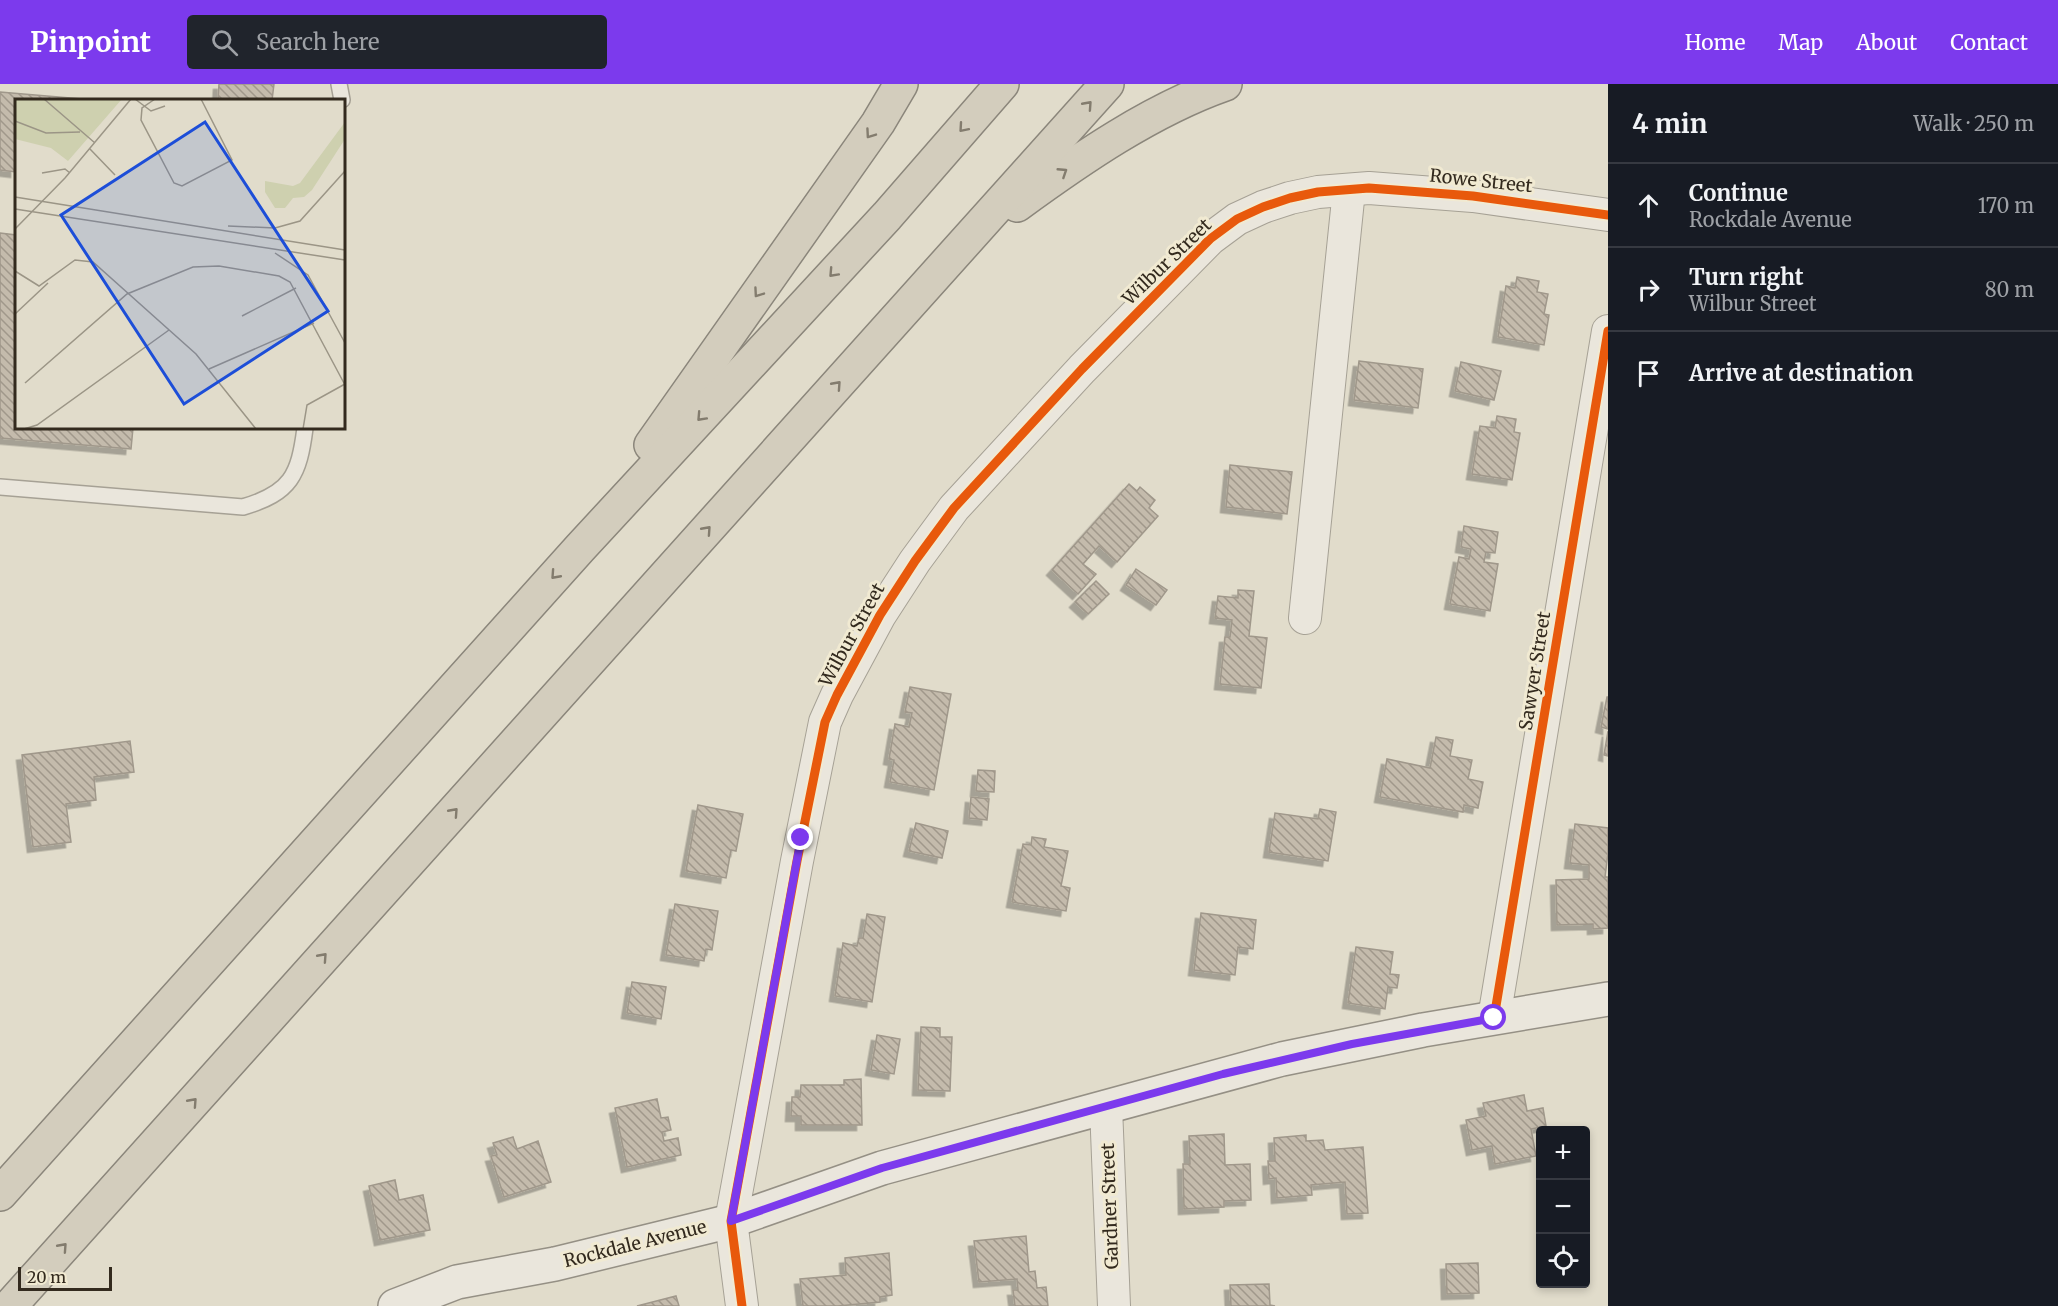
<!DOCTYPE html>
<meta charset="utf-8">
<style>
:root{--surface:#171b24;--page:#20242c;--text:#f1f3f6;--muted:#9ea1a6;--line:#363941;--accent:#7c3aed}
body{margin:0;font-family:Merriweather,serif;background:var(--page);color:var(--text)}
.controls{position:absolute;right:18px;bottom:18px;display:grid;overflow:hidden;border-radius:6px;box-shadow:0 3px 9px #0003}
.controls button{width:54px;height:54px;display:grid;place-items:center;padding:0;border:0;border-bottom:2px solid var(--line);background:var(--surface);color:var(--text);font:30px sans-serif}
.scale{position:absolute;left:18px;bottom:15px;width:94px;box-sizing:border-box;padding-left:6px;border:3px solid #332a1e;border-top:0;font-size:16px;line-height:21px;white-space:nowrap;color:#332a1e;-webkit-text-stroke:4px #f1ead2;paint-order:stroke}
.stop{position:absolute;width:18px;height:18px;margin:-14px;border:4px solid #7c3aed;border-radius:50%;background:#fff}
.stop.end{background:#7c3aed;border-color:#fff;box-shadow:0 2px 6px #0008}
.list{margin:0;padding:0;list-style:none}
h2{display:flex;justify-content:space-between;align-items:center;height:78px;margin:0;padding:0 24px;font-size:26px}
h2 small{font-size:20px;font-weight:400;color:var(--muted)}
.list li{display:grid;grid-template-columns:39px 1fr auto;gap:18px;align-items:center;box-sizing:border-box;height:84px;padding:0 24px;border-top:2px solid var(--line)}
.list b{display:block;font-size:22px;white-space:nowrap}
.list p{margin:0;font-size:20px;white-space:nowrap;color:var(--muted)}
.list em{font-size:20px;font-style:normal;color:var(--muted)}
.icon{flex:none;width:33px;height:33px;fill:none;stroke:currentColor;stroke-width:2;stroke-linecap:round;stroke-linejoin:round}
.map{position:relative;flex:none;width:1608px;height:1222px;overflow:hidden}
header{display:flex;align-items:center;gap:36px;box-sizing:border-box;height:84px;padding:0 30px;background:var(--accent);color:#fff}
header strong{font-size:28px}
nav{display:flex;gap:33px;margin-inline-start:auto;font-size:21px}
.search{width:420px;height:54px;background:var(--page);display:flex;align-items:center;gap:15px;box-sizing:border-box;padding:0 21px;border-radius:6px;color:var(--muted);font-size:22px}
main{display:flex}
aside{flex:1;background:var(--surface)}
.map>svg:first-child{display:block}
</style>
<header>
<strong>Pinpoint</strong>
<div class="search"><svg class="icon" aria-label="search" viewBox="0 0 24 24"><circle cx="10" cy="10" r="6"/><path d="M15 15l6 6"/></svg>Search here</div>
<nav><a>Home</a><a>Map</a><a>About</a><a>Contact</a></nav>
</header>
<main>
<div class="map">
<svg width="1608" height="1222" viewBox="0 0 1608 1222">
<defs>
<pattern id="building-back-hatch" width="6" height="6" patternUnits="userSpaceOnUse" patternTransform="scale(1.5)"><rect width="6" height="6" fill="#c4bbac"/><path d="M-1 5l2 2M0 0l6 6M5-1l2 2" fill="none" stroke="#a0988b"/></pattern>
<filter id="shadow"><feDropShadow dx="-5.5" dy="5.5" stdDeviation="0" flood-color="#0004"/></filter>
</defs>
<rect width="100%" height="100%" fill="#e1dccb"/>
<!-- building -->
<g fill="url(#building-back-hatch)" stroke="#a0988b" stroke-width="1.5" filter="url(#shadow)">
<polygon points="219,0 274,0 272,16 218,16"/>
<polygon points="0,8 94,16 16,16 16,88 0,86"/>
<polygon points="0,149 16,151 16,344 133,344 131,365 0,354"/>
<polygon points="1517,193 1539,197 1537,208 1548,210 1544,230 1549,231 1544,261 1498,253 1506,202 1515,204"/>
<polygon points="1359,277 1423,285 1418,324 1354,316"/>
<polygon points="1461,278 1501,287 1494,316 1455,307"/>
<polygon points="1497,332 1516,335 1514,348 1520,349 1512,396 1472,390 1480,342 1495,344"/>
<polygon points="1230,381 1292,388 1287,430 1226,423"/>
<polygon points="1129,400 1137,407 1140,403 1155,416 1149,424 1158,432 1117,478 1099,462 1083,480 1096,490 1078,510 1052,486"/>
<polygon points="1464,442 1498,448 1495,469 1486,468 1484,478 1498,480 1490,527 1450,520 1459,473 1469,475 1471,465 1461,463"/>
<polygon points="1136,485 1167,506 1156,521 1126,501"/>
<polygon points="1096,497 1109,510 1088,530 1075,518"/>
<polygon points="1238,506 1254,507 1249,552 1267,554 1261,604 1220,600 1225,553 1230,553 1232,536 1215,534 1218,512 1238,514"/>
<polygon points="910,603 951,610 934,706 890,698 894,676 889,675 895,640 909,643 912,629 905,628"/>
<polygon points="1607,613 1608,613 1608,645 1601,643"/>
<polygon points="1608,647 1608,672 1604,671"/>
<polygon points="1436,653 1453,656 1450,672 1472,676 1468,695 1483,698 1478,724 1464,721 1463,728 1380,713 1387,675 1430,684"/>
<polygon points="130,657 134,688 94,693 96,716 66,720 71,758 33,763 22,671"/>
<polygon points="978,686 995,687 994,708 976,707"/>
<polygon points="971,713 989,715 987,736 969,734"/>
<polygon points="698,721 743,730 736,767 731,766 726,794 686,787"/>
<polygon points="1320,725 1336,728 1328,777 1269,768 1275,729 1318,735"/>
<polygon points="916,739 948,747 942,774 909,767"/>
<polygon points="1575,740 1608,744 1608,769 1605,793 1608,793 1608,844 1593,845 1593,840 1557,841 1556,796 1589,795 1589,781 1570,779"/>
<polygon points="1032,753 1046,755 1044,763 1068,767 1061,802 1070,804 1066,827 1012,818 1023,760 1031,761"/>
<polygon points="675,820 718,827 712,866 706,865 704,877 666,871"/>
<polygon points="1201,829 1256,836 1253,865 1238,863 1235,891 1194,886"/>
<polygon points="867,830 885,833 872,918 835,912 843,859 857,862 859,854 863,854"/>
<polygon points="1356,863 1393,868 1390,890 1399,891 1397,904 1388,903 1385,925 1348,919"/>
<polygon points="632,898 666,903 661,935 627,929"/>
<polygon points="921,943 940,944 940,953 952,953 950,1007 918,1006"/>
<polygon points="877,951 900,955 894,990 871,986"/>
<polygon points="861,995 862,1041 801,1041 801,1032 791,1032 792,1013 800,1013 801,1001 844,1001 844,996"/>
<polygon points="1524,1011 1527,1027 1543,1024 1546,1042 1531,1045 1536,1072 1495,1080 1492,1062 1472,1066 1466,1036 1486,1032 1483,1019"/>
<polygon points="657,1015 661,1034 668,1033 671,1046 662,1048 664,1057 678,1054 681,1071 627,1083 615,1024"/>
<polygon points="1224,1050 1225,1081 1250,1080 1251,1116 1224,1117 1224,1123 1184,1125 1183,1080 1190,1080 1189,1052"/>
<polygon points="1306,1051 1306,1057 1323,1056 1325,1066 1363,1063 1368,1129 1347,1130 1345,1098 1311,1101 1312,1111 1277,1114 1276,1094 1269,1095 1268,1077 1275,1077 1274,1054"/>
<polygon points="513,1053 517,1065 538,1057 551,1098 504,1113 491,1072 497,1071 493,1059"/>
<polygon points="395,1096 399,1116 423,1111 430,1146 380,1156 369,1102"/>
<polygon points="1026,1152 1029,1188 1035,1187 1037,1204 1046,1203 1048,1222 1015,1222 1013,1206 1018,1206 1017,1195 979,1198 974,1157"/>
<polygon points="889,1169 892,1211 880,1213 880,1218 838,1222 803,1222 800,1195 846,1191 845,1174"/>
<polygon points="1478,1179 1479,1209 1447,1210 1446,1180"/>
<polygon points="1269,1200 1270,1221 1275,1222 1231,1222 1230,1201"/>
<polygon points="676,1212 679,1222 637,1222"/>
</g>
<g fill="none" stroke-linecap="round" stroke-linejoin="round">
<defs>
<g id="lane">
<polyline points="339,0 342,16"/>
<path d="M 0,403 L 243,423 C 291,409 299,391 305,344"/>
</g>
<g id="street">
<polyline points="1305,534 1349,106"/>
<polyline points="1494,934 1608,247"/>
<polyline points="1106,1023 1114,1222"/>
<polyline points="742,1222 731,1137 797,777 825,638 837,611 880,531 915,477 954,424 1082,285 1210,155 1237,135 1263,123 1290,114 1318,108 1369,104 1473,112 1608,131"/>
</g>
<polyline id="secondary" points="395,1222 457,1198 555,1180 731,1137 882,1084 1282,975 1423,946 1608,915"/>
<g id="highway">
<path d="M 1017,121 C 1080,75 1151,26 1225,0"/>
<polyline points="651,361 878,39 901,0"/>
<polyline points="0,1110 580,464 887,132 1002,0"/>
<polyline points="10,1222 1107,0"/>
</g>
</defs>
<!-- lane casing -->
<use href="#lane" stroke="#a6a195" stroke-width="18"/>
<!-- street casing -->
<use href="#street" stroke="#a6a195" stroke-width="34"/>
<!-- secondary casing -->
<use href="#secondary" stroke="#959085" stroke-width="36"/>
<!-- highway casing -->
<use href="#highway" stroke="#8b867b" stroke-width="36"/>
<!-- lane -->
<use href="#lane" stroke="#eae6dc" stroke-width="15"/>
<!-- street -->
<use href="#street" stroke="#eae6dc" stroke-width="32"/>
<!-- secondary -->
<use href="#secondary" stroke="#eae6dc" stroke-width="33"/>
<!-- highway -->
<use href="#highway" stroke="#d3cdbd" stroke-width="33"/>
<defs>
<g id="cycleway">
<polyline points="1494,934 1608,247"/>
<polyline points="742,1222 731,1137 797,777 825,638 837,611 880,531 915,477 954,424 1082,285 1210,155 1237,135 1263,123 1290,114 1318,108 1369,104 1473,112 1608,131"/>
</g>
</defs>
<!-- cycleway casing -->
<use href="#cycleway" stroke="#f1ead2" stroke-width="13"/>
<!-- cycleway -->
<use href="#cycleway" stroke="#e8590c" stroke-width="9"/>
</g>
<!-- one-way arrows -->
<defs><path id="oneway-chevron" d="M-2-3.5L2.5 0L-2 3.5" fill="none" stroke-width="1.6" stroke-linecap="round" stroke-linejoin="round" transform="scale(1.5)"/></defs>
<g stroke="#837c6e">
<use href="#oneway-chevron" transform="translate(1088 21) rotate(-48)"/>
<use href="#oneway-chevron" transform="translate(963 44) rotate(131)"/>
<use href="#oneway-chevron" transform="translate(870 50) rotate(125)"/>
<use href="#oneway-chevron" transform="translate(1063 88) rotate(-33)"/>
<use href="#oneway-chevron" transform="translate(833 189) rotate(133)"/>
<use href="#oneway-chevron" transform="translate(758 209) rotate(125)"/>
<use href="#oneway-chevron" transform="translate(837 301) rotate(-48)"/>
<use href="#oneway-chevron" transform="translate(701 333) rotate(133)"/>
<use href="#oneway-chevron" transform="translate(707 446) rotate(-48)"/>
<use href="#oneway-chevron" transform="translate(555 491) rotate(132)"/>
<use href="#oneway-chevron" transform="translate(454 728) rotate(-48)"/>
<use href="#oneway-chevron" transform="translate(323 873) rotate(-48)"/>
<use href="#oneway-chevron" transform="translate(193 1018) rotate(-48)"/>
<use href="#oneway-chevron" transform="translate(63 1163) rotate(-48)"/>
</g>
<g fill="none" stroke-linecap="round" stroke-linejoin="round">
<!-- route -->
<polyline stroke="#7c3aed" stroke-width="8" points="801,754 731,1137 882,1084 1223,990 1352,960 1494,934"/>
</g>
<g text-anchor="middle" stroke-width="6" stroke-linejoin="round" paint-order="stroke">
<!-- street labels -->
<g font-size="18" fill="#332a1e" stroke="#f1ead2">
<text transform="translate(1481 97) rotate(6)" y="6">Rowe Street</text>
<text transform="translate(1167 178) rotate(-44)" y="6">Wilbur Street</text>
<text transform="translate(852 551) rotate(-61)" y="6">Wilbur Street</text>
<text transform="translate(1535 587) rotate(-81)" y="6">Sawyer Street</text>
<text transform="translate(1110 1122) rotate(-92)" y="6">Gardner Street</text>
<text transform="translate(635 1160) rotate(-14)" y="6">Rockdale Avenue</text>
</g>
</g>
<!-- overview -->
<g transform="translate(15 15)">
<rect width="330" height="330" fill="#e1dccb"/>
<path d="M 0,0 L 107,0 L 53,62 L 36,49 L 0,40 Z" fill="#ced0af"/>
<path d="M 330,23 L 330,40 L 297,91 L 289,98 L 278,99 L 270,109 L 260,109 L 250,93 L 250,82 L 278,87 L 285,84 Z" fill="#ced0af"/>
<path fill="none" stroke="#9b9586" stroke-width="1.5" d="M 29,0 L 80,44M 120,0 L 136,12 L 150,7M 140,0 L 127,9 L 126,21 L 159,84 L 167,87 L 217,61 L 186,0M 0,22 L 31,34 L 65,33M 75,50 L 100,76M 27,74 L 50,70 L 55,74M 0,98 L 330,151M 0,110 L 330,161M 213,127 L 260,129 L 285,122 L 330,72M 0,130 L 50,79 L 116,0M 260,154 L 293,176 L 330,244M 0,172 L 24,187 L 60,161 L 78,163 L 181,255 L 241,330M 330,209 L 330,229M 0,215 L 33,184M 227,217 L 281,189M 194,270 L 299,224M 10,284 L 112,195 L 178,168 L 204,167 L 264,177 L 275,183 L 330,286M 9,330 L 22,326 L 154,231M 288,330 L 292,306 L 330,285"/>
<path fill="#1d4ed8" fill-opacity="0.15" stroke="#1d4ed8" stroke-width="3" d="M 190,23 L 313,212 L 169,305 L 46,116 Z"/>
<rect width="330" height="330" fill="none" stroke="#332a1e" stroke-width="3"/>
</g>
</svg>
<div class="controls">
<button>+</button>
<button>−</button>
<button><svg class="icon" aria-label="locate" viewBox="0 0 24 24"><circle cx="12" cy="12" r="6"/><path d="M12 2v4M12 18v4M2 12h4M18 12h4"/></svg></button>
</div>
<div class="scale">20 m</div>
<div class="stop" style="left:1494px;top:934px"></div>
<div class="stop end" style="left:801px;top:754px"></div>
</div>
<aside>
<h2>4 min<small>Walk · 250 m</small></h2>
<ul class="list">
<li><svg class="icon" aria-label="ahead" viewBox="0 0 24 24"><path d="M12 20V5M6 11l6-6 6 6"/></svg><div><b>Continue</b><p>Rockdale Avenue</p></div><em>170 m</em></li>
<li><svg class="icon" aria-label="right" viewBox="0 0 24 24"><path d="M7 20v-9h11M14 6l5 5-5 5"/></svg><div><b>Turn right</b><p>Wilbur Street</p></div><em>80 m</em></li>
<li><svg class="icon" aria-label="arrive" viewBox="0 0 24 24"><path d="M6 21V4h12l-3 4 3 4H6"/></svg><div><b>Arrive at destination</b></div></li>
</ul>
</aside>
</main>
